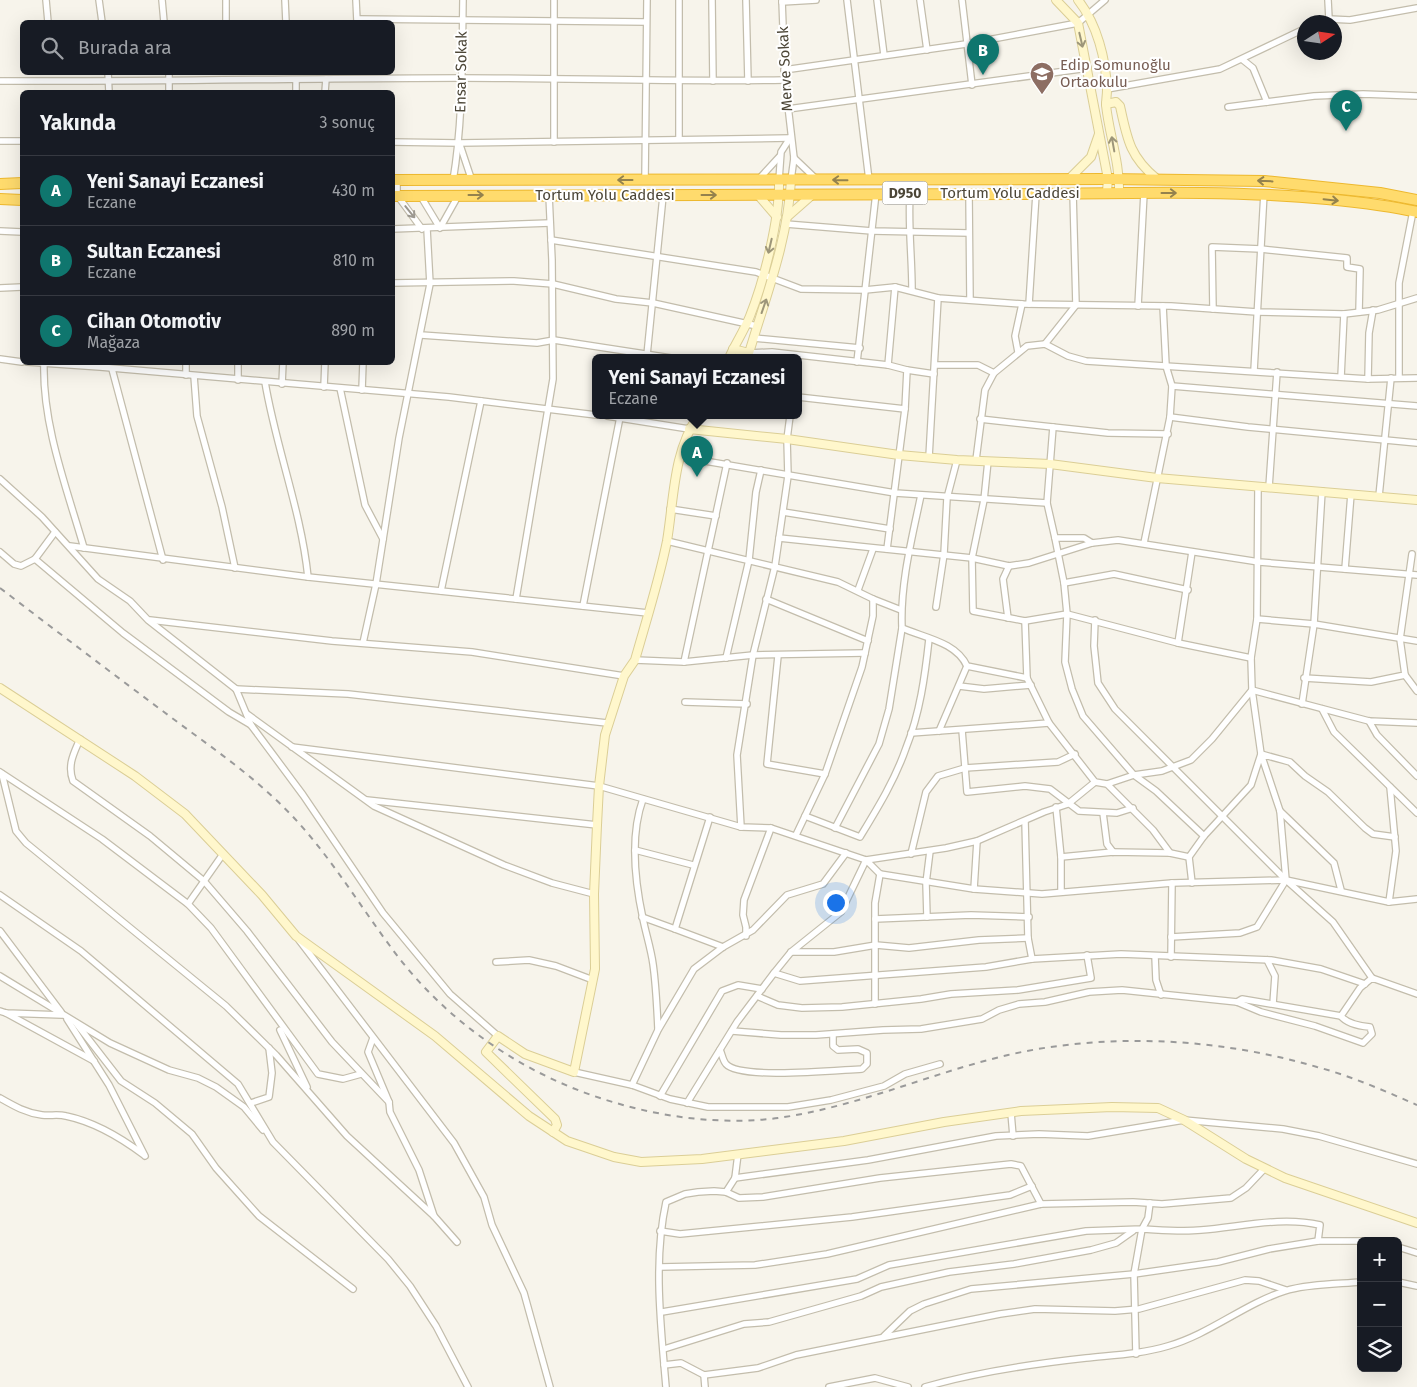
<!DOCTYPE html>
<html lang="tr">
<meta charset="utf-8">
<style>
:root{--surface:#171b24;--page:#20242c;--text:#f1f3f6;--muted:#9ea1a6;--line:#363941;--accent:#0f766e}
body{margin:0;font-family:"Fira Sans",sans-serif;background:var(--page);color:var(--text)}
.controls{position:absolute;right:15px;bottom:15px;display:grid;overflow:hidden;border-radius:8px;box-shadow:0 5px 20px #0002}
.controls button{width:45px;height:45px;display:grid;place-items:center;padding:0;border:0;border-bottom:1px solid var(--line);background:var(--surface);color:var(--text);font:25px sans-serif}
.compass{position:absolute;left:1297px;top:15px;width:45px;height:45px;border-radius:50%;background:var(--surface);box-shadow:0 5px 20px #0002;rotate:78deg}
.you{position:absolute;left:835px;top:902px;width:18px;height:18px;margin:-12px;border:4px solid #fff;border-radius:50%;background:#1a73e8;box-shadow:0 0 0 8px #1a73e833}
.badge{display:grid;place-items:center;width:32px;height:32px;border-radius:50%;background:var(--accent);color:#fff;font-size:16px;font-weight:700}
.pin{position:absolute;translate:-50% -41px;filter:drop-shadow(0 1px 2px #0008)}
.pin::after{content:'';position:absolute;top:26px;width:18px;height:15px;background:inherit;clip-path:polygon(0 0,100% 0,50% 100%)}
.popup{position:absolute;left:592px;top:354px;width:210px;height:65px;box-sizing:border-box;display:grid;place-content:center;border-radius:8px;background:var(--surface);filter:drop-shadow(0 1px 4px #0005);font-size:16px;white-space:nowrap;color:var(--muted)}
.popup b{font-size:19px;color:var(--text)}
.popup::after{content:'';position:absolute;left:50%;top:100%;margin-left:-10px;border:10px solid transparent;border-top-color:var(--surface)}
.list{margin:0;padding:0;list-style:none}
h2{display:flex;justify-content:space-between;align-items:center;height:65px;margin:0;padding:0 20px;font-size:21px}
h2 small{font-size:16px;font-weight:400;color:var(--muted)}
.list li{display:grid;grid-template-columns:32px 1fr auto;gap:15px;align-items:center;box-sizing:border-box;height:70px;padding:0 20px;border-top:1px solid var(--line)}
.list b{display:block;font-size:19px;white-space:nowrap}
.list p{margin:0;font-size:16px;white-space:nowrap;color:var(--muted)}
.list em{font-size:16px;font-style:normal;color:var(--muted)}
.icon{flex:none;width:28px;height:28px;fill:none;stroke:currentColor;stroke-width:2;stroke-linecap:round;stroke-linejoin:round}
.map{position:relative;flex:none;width:1417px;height:1387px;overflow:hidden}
.search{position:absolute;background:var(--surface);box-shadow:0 5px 20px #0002;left:20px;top:20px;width:375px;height:55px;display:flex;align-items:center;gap:12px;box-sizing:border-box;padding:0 18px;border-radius:8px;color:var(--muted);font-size:19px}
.panel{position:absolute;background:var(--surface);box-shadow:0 5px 20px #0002;left:20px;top:90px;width:375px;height:275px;border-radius:8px}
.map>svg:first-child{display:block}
</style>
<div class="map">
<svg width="1417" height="1387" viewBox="0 0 1417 1387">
<rect width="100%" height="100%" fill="#f7f4eb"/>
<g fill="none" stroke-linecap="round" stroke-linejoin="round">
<defs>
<g id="street">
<polyline points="46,0 48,22"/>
<polyline points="99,0 102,22"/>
<polyline points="162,0 164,22"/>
<polyline points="226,0 226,22"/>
<polyline points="285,0 286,22"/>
<polyline points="356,0 357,21"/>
<polyline points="679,0 679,138"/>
<polyline points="712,0 713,81"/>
<polyline points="746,0 748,81"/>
<polyline points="782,0 785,80 794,158 791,180"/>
<polyline points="847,0 869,180"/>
<polyline points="877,0 884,55"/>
<polyline points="920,0 927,50"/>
<polyline points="962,0 972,85"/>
<polyline points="1328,0 1329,19"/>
<polyline points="782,2 816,0"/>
<polyline points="358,19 646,22"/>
<polyline points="1321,22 1329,19 1350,20 1417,8"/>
<polyline points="1243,60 1253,68 1267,102"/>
<polyline points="784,70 966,44 1078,23 1105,0"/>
<polyline points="108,72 109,92"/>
<polyline points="169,72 169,92"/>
<path d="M 0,81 C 154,82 307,78 461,78 C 569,78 677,82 785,80"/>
<polyline points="1107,89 1220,69 1304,29"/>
<polyline points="296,92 296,81"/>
<polyline points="325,92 326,79"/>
<polyline points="1228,107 1314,96 1363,94 1417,96"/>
<polyline points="788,109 1088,68"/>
<polyline points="0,141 22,141"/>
<polyline points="392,142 459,143 790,138"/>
<polyline points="554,142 554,0"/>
<polyline points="460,145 472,181"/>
<polyline points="794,158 815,178"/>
<polyline points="645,179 647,0"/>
<polyline points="397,180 397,195 422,229"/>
<polyline points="758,180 780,156"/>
<polyline points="779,180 781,152 790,138"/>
<path d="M 453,181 C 463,121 462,61 463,0"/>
<path d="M 910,193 C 908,226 912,257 912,290"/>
<polyline points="969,194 970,300"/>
<polyline points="420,195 440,228 458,196"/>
<polyline points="786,224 872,231 969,233"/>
<polyline points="392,229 550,223"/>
<polyline points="0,231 22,232"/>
<polyline points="551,240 756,272 801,289 865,290 895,287 938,298 1022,304 1171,306 1257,312 1344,314 1378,310 1417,298"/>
<polyline points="392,283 514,281 553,284 616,299 653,303 757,326"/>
<polyline points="0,288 22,287"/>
<polyline points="1029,304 1036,194"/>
<polyline points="1138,306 1144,193"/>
<polyline points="1213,309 1212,247 1261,249 1347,258 1347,267 1360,269 1359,312"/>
<polyline points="421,335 537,343 554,340 671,358"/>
<polyline points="754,338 860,348"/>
<polyline points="1045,344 1076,305 1073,193"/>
<polyline points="1018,352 1015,336 1022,304"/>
<polyline points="749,353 772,352 888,365"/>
<polyline points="647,355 663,196"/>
<polyline points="0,359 22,362"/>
<polyline points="27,362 100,367 449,397 596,415"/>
<path d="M 44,362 C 42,425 67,489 84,548"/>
<polyline points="186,362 186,375"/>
<polyline points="857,362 876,193"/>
<polyline points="935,365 978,365 994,373"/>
<polyline points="112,369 163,560"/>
<polyline points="907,370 934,374"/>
<polyline points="1254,371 1264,193"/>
<polyline points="194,376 197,416 222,507 235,568"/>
<polyline points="1341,377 1344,314"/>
<polyline points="1399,378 1399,283 1413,211"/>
<polyline points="1368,379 1369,333 1373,310"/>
<polyline points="238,380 238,362"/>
<path d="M 265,382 C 276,448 301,510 308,577"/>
<polyline points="282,384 283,362"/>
<polyline points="1172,386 1417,406"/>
<polyline points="324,387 325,362"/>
<polyline points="340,388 365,505 383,539"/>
<polyline points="362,390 363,362"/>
<polyline points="798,397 905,409 907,370 888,365 895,287"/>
<polyline points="607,416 689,429"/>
<polyline points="1170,417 1248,427 1417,443"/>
<polyline points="980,419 1108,433 1168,434"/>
<polyline points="1053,427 1047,503 1055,538 1084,538 1092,543 1118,540 1259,562 1417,575"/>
<polyline points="681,457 895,493 1047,503"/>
<polyline points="929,457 938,298"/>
<polyline points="976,460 985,390 994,373 1027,346 1045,344 1068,356 1086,361 1368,379 1417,378"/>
<polyline points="0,479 42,517 98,579 130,601 148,620 236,689 251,725 303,795 383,913 450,994 498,1036"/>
<polyline points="1269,487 1277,372"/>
<path d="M 921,495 C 912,538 900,584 902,628 C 925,638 956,642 967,666 L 1027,678"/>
<polyline points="1379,496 1391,378"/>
<polyline points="670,509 716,516"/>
<polyline points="783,512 890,529"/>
<polyline points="779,538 972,558 984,500 988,461"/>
<polyline points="1055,538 1064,583 1067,614 1065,662 1072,689 1083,716 1134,775 1156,791 1204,836"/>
<polyline points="667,541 838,582 873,599 873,616 862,667 825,774 796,835"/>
<polyline points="1092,543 1029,563 1009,566 972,558 973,611 1025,621 1067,614 1178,643 1251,658 1257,619 1258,486"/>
<polyline points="1144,543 1170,417 1172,386 1166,366 1163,306"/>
<polyline points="70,546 308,577 648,613"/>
<polyline points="887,549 905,409"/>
<polyline points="0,552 14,564 21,566 35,559 123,633 229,712 251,725"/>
<polyline points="35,559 55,532"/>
<polyline points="1345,569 1351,494"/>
<polyline points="1064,583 1114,574 1188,590"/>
<polyline points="858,590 873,549"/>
<polyline points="441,591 481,401"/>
<polyline points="516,599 553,379 552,260 549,195"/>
<polyline points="766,599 868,641"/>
<polyline points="873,599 901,610"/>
<polyline points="583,606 620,417"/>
<polyline points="936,607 944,554 947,498 957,460"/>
<polyline points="1008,618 1003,579 1009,566"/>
<polyline points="1257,619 1314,624 1417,641"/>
<polyline points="150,620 332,641 472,652 624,676"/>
<polyline points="1095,620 1094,646 1098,683 1115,709 1286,880 1333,922 1372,978"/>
<polyline points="1025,621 1027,678 1049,723 1095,782 1107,784 1153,830 1170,853 1189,857"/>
<polyline points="363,643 376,584 399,438 430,284 427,229"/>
<polyline points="1178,643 1192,552"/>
<polyline points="778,656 767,764 825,774"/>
<polyline points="726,658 749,560 756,492 761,470"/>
<polyline points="635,660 684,662 753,655 865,653"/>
<polyline points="684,662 727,463"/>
<polyline points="1405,675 1417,691"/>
<polyline points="1304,678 1371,682 1405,675 1400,639 1412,554"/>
<polyline points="959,686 984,689 1031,685"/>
<polyline points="236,689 348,694 607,723"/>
<polyline points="685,702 747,704"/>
<polyline points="1302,704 1314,624 1322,491"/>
<polyline points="1322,709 1334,732 1417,813"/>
<polyline points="247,714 374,806 504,865 552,883 594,894"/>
<polyline points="1369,721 1377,735 1417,776"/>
<polyline points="962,730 967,792 1025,786 1050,789 1079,811 1117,813 1133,808"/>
<polyline points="939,731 967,666"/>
<polyline points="911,733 1049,723"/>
<path d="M 80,739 C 74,753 67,765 73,781 L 150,836 L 204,881 L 247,931 L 332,1042 L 389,1102"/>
<polyline points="292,747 599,786 741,827 771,828 866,860 946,848 977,841 1044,812 1068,804 1095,782"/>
<polyline points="0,772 102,839 188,904 211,928 318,1074 343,1079 361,1074"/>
<polyline points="2,774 16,831 26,843 226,1006 276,1055 347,1136 434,1216"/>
<polyline points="1107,784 1134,775 1162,771 1191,760 1212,739 1252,690 1369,721 1417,723"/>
<path d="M 643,799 C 630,835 635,882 643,919 C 646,934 651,949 653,964 C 656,985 657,1007 658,1029"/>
<polyline points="367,800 597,825"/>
<polyline points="1056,807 1061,857 1113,852 1170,853"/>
<polyline points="1280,811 1334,863 1341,890"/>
<polyline points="1103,813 1107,844 1113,852"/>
<path d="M 805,816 L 860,837 C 877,809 895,780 906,748 C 920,713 925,676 929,639"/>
<polyline points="710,817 675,929 723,947"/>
<polyline points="1025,821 1028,938 1032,959"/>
<polyline points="741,827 737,755 753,655 775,566 788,476 787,439 790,416"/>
<polyline points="835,828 879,744 889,709 902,628"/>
<polyline points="635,850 693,865"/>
<polyline points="911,854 926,792 938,776 965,768 1058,762 1075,754"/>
<polyline points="1192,883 1189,857 1204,836 1251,785 1261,754 1252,690 1251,658"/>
<polyline points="974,889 977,841"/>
<polyline points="1061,892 1061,857"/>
<polyline points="0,895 81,951 238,1084 273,1142 388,1259 410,1286 436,1326 468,1387"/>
<polyline points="1389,902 1396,851 1390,787"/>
<polyline points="188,904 223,854"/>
<polyline points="642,917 675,929"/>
<polyline points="927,917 926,883 930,851"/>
<polyline points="875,919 971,915 1029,917"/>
<polyline points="0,931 61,1012"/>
<polyline points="746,936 746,927 743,915 744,900 771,828"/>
<polyline points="1171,937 1240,933 1257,927 1286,880 1280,811 1261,754 1290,762 1305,776 1328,792 1365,828 1373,834 1395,837"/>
<polyline points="299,940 454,1143 484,1197 492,1225 524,1293 550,1387"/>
<polyline points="791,952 834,952 876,945 909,948 979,940 1028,938"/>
<polyline points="1155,956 1156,980 1161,995"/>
<polyline points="1171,957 1172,883"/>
<polyline points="1267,960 1275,976 1273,1004"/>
<polyline points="496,962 529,960 556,966 593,980"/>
<polyline points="774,973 800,981 986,967 1032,959 1121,954 1271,960 1321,969 1365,984"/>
<polyline points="0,976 110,1043 169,1070 198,1078 216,1087 244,1107 263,1130"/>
<polyline points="757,996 778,1005 802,1008 842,1007 921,999 951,994 1018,990 1091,978 1087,955"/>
<polyline points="1237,1002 1242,999 1341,1016"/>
<polyline points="875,1004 875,903 880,874"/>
<polyline points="0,1011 6,1013 62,1015"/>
<polyline points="6,1013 94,1061"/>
<polyline points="67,1019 109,1085 145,1156"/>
<polyline points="76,1023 121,1081 155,1103 192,1134 216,1168 259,1216 353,1289"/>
<polyline points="280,1030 307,1087"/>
<path d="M 732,1031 L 781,1035 L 816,1035 L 883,1030 L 921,1029 L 982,1019 L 999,1010 L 1019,1004 L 1045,1002 L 1089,992 L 1122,990 L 1237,1002 L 1261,1012 L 1315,1026 L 1363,1043 L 1372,1034 L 1370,1027 C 1360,1026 1347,1024 1341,1016 L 1360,988 L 1372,978 L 1417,994"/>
<polyline points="373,1038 368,1052 389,1102 390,1112 419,1170 434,1216 457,1242"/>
<path d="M 720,1050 C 722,1054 723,1061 726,1064 C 740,1080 838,1070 862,1069 L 867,1064 L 867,1053 L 858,1049 L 838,1050 L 833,1046 L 833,1034"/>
<polyline points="574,1072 632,1085 670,1099 708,1107 788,1107 831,1100 884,1086 905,1074 940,1064"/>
<polyline points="632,1085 658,1030 694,969 723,947 753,930 787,895 823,884 846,853"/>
<polyline points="660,1096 722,991 738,985 762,989"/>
<path d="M 0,1098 C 14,1106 26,1113 42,1115 C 50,1116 58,1114 66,1116 C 95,1122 120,1137 144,1155"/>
<polyline points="251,1103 269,1097 272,1073 269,1048"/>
<polyline points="687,1103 737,1022 774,973 791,952 841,912 866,860 880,874 974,889 1042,894 1172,883 1286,880 1389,902 1417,899"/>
<polyline points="1011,1113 1013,1136"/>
<polyline points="735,1178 868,1160 996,1136 1039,1134 1088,1136 1184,1120 1283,1129 1319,1136 1417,1164"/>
<polyline points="726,1192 735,1178 738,1154"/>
<polyline points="660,1231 680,1234 852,1217 1010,1195 1032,1186"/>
<polyline points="1398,1247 1417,1253"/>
<polyline points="660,1267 755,1265 827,1254 1041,1204 1133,1202 1162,1204 1231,1198 1246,1188 1265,1168"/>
<polyline points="1398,1282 1417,1286"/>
<polyline points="662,1312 857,1279 889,1265 1086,1231 1142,1229 1148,1218 1150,1203"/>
<polyline points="884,1336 910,1311 924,1304 971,1289 1134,1274 1218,1262 1269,1249 1318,1241 1363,1241"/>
<polyline points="664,1349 744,1324 769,1322 861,1296 881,1287 949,1272 1014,1264 1091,1250 1116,1243 1133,1231"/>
<path d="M 1136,1354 L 1134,1274 L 1142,1229 C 1162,1230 1182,1232 1201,1230 C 1240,1227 1281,1216 1320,1225 L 1318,1241"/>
<polyline points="664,1365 681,1363 704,1375 758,1368 796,1355 1000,1314 1035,1309 1115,1311 1139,1309 1245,1280 1259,1281 1286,1290"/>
<polyline points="704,1375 705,1387"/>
<path d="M 666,1387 C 661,1327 653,1262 666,1202 L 685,1194 L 698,1192 L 714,1191 L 726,1192 L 739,1198 L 763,1197 L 880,1178 L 1011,1164 L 1021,1166 L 1041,1204"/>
<polyline points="829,1387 875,1378 908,1387"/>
<path d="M 925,1387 C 977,1372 1031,1364 1086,1358 C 1114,1355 1141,1354 1168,1346 C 1210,1334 1244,1304 1285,1291 C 1305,1284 1339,1284 1361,1282"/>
</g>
<g id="secondary">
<polyline points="1056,0 1078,23 1108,179 1107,191"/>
<path d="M 1078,0 C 1097,24 1106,59 1107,90 C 1107,95 1106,100 1106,105 C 1109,134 1120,163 1119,192"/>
<path d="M 1106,104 L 1116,102 L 1120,106 C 1127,139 1130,157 1157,179"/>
<polyline points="1069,179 1091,157 1099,134"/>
<polyline points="758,195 777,217"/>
<polyline points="787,217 812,195"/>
<path d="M 733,349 L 749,353 C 766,296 788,240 791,180"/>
<path d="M 729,358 C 735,344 744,331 750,316 C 764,281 780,218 779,180"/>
<polyline points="689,429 787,439 899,455 957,460 1050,464 1157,478 1417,500"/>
<polyline points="0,688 135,776 185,814 262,895 296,936 435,1036 529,1116 567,1141 614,1157 641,1162 702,1159 844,1141 944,1122 1021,1111 1112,1107 1158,1108 1184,1120 1246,1159 1285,1178 1417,1223"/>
<path d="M 553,1132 L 557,1125 L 555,1119 L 486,1052 L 498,1036 L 525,1054 L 574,1072 L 595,969 L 594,894 L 597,825 L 599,786 L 605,735 L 624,676 L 635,660 C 646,621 659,581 667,541 C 674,499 673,452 698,416"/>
</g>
<g id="highway">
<polyline points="392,180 1108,179 1264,181 1380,193 1417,200"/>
<polyline points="0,184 22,183"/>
<path d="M 392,196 L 1036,194 C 1133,193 1230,190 1327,199 C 1357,202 1387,205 1417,212"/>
<polyline points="0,199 22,200"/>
</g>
</defs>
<!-- street casing -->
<use href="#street" stroke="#c3bdac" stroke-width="8"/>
<!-- secondary casing -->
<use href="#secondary" stroke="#dbce96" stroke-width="10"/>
<!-- highway casing -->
<use href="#highway" stroke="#edb82e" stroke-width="12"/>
<!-- street -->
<use href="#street" stroke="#fff" stroke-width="5.5"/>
<!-- secondary -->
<use href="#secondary" stroke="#fff7cc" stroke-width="8"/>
<!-- highway -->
<use href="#highway" stroke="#ffdb6d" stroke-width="10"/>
<!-- rail -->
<path stroke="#9a9a9a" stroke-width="2" stroke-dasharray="6 6" stroke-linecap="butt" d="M 0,588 C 55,630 109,671 164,712 C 201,740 240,766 274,798 C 321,841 353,896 390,946 C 445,1022 526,1077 616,1103 C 667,1118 725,1125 778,1118 C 857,1107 931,1073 1008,1055 C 1108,1032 1219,1038 1317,1067 C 1351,1076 1385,1091 1417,1105"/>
</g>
<!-- one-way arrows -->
<defs><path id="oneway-shaft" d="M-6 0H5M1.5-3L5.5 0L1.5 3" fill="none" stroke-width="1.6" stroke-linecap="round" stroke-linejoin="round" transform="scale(1.25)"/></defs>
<g stroke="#9d967a">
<use href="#oneway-shaft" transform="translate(1081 40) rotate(77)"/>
<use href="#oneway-shaft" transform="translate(1113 144) rotate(-100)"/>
<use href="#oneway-shaft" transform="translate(770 246) rotate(103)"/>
<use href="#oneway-shaft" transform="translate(764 306) rotate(-71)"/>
</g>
<g stroke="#94824d">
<use href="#oneway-shaft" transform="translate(625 180) rotate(180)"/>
<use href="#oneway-shaft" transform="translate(840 180) rotate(-179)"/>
<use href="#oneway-shaft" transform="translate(1265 181) rotate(-177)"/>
<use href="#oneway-shaft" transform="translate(1169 193)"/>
<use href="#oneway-shaft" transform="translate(476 195)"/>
<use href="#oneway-shaft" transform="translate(709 195)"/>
<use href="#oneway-shaft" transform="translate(1331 200) rotate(6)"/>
</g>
<use stroke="#9d9991" href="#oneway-shaft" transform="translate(410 212) rotate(51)"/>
<!-- icons -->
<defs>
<symbol id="school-pin" viewBox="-11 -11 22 30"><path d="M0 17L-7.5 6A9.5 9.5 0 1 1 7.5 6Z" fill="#8d6e63" stroke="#fff"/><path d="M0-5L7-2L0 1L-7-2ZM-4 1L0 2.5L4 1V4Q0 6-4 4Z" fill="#fff"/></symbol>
</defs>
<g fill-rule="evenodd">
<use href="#school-pin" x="1028" y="60" width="28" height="38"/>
</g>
<g text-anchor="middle" stroke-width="4" stroke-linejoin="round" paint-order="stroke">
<!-- shield labels -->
<rect fill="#fff" stroke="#827e73" stroke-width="1" x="882.5" y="181.5" width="45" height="23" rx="4"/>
<g font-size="14" font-weight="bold" fill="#4c4637">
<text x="905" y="198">D950</text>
</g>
<!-- education labels -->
<g font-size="15" fill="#785e54" stroke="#fff" text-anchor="start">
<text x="1060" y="70">Edip Somunoğlu<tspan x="1060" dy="17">Ortaokulu</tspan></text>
</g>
<!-- street labels -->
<g font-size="15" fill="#4c4637" stroke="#fff">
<text transform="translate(785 69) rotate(-93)" y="5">Merve Sokak</text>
<text transform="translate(461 72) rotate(-89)" y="5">Ensar Sokak</text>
<text x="1010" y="198">Tortum Yolu Caddesi</text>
<text x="605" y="200">Tortum Yolu Caddesi</text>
</g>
</g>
</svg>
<div class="controls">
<button>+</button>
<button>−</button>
<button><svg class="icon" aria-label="layers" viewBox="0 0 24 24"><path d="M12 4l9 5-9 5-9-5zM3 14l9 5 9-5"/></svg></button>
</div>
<svg class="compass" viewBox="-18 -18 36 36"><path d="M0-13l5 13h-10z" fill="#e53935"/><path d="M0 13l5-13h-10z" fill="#9ea1a6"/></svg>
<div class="you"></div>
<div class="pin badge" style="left:697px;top:477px">A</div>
<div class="popup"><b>Yeni Sanayi Eczanesi</b>Eczane</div>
<div class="pin badge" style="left:983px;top:75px">B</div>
<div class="pin badge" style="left:1346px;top:131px">C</div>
<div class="search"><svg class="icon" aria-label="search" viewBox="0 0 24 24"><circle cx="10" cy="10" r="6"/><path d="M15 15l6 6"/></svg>Burada ara</div>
<section class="panel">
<h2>Yakında<small>3 sonuç</small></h2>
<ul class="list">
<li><span class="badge">A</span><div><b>Yeni Sanayi Eczanesi</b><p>Eczane</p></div><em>430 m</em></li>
<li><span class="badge">B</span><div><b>Sultan Eczanesi</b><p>Eczane</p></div><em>810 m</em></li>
<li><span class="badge">C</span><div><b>Cihan Otomotiv</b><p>Mağaza</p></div><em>890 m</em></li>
</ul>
</section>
</div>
